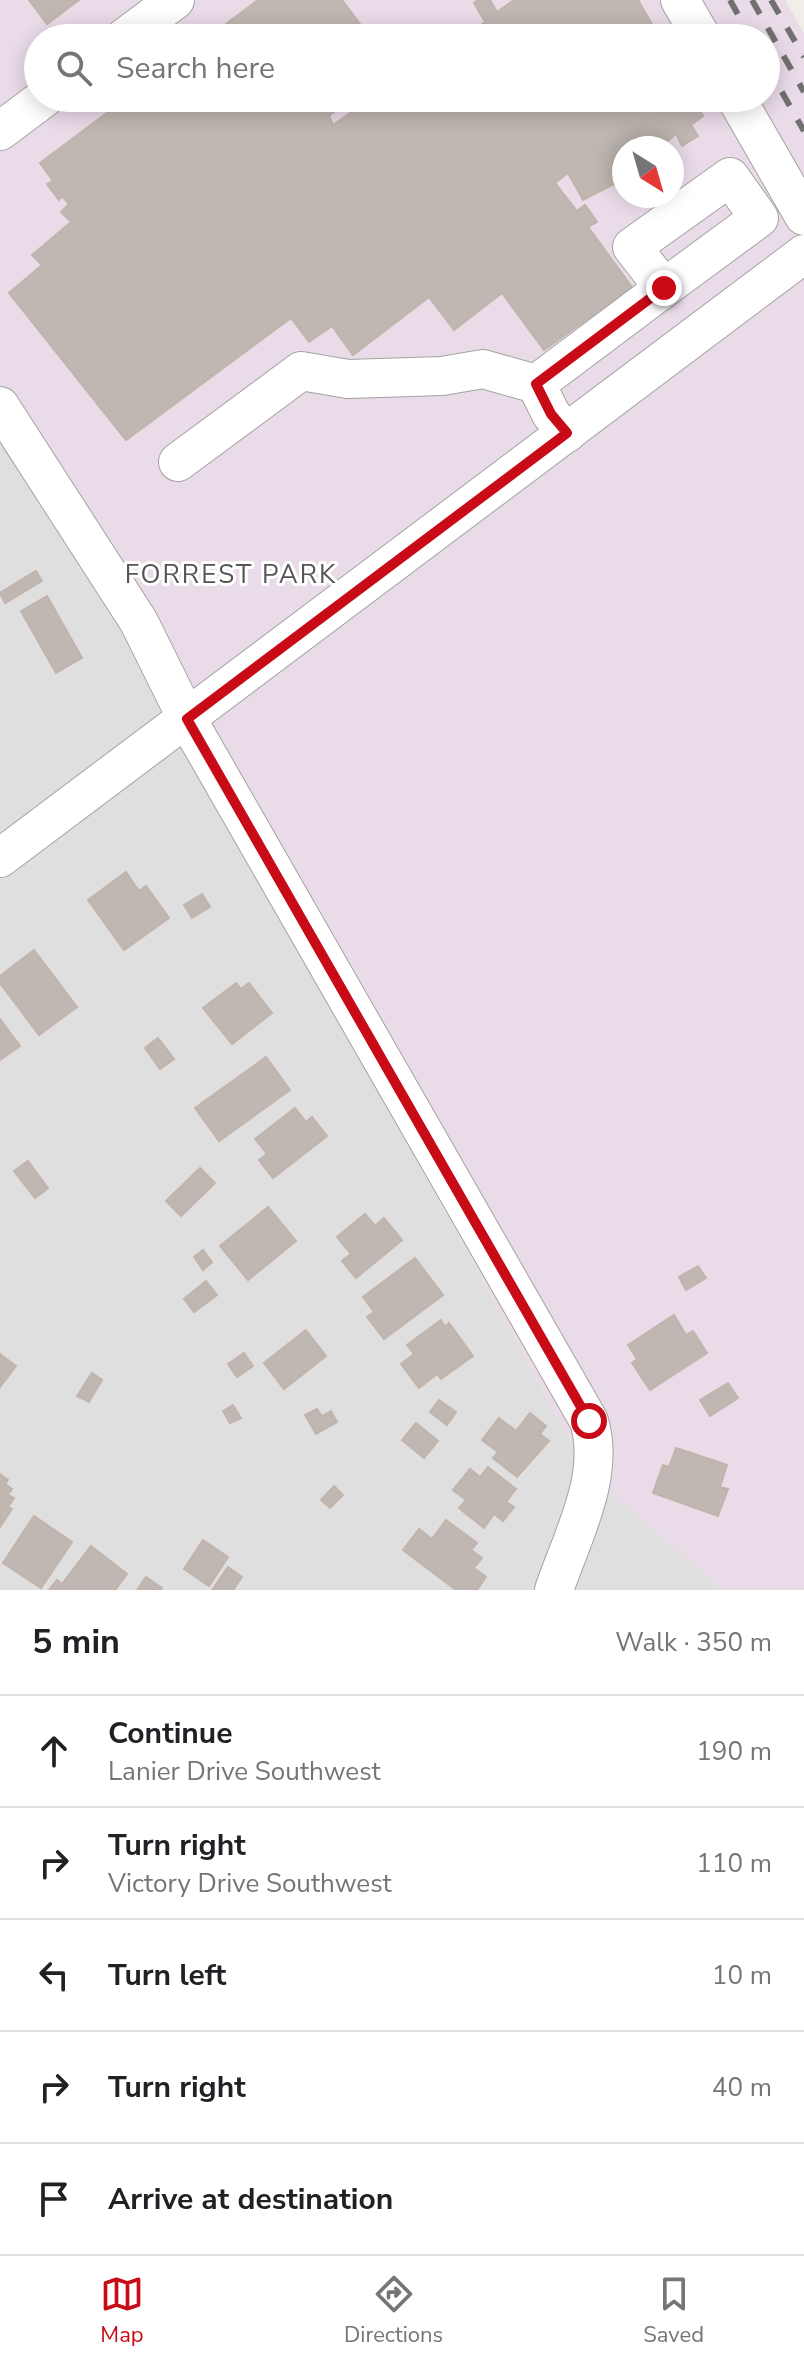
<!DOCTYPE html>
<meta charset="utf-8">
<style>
:root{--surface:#fff;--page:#f2f2f2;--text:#202124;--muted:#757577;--line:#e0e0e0;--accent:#c90b18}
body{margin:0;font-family:"Nunito Sans",sans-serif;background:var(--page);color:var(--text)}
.compass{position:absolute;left:612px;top:136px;width:72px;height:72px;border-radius:50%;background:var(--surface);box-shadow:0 4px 20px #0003;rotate:143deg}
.stop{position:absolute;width:24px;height:24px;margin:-18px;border:6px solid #c90b18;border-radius:50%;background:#fff}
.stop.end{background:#c90b18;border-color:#fff;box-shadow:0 2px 8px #0008}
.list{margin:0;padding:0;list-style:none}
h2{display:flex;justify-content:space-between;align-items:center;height:104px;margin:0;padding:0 32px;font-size:34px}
h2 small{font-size:26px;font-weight:400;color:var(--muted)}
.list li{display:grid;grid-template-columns:52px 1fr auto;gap:24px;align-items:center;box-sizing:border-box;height:112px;padding:0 32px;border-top:2px solid var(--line)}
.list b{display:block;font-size:30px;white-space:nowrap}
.list p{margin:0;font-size:26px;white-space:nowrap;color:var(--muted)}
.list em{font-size:26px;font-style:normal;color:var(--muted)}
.icon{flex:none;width:44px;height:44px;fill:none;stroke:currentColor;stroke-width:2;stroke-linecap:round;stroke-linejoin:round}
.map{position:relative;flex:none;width:804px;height:1590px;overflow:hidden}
.search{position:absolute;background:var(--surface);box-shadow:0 4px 20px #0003;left:24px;right:24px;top:24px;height:88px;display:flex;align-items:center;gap:20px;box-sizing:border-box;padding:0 28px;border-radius:44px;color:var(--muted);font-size:30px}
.sheet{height:664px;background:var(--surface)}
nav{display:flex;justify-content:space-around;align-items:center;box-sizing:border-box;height:112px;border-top:2px solid var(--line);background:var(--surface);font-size:22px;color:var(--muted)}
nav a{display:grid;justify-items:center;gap:4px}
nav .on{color:var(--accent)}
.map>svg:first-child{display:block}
</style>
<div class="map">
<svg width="804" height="1590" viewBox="0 0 804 1590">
<rect width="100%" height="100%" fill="#f1eee9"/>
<!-- residential -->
<polygon fill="#e0dfdf" points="0,445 62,515 589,1474 723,1590 0,1590"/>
<!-- industrial -->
<path fill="#eadbe8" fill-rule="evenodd" d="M 0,0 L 785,0 L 804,33 L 804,1590 L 723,1590 L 589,1474 L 62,515 L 0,445 ZM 38,38 L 766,38 L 766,98 L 38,98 ZM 624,148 L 672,148 L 672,196 L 624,196 Z"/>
<!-- building -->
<g fill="#bfb7b2" stroke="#c2b4ac" stroke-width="2">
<polygon points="29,0 79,0 47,24"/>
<polygon points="258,0 342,0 360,24 342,38 207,38"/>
<polygon points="478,0 490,0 497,12 514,0 638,0 660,38 462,38 485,22 474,3"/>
<polygon points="127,98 341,98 345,103 329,116 333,125 371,98 693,98 703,116 691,125 698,136 682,146 676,134 660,148 624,148 622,193 616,183 583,200 568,173 555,183 577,211 585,205 597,222 588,227 632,287 544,350 502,293 454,330 429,297 353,355 332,326 309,342 291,318 126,440 9,293 42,265 32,255 71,222 61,212 69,204 62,196 59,200 47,184 53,181 40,163"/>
<polygon points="36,571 42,581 5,603 0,593"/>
<polygon points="47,596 82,658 56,673 21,611"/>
<polygon points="126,872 139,891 146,886 169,918 124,950 88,900"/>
<polygon points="202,894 210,907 192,918 184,905"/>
<polygon points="34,950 77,1007 39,1035 0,983 0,976"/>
<polygon points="236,983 241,989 249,983 272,1013 232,1044 203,1008"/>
<polygon points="0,1019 20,1046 0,1060"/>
<polygon points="158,1038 174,1059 160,1069 145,1048"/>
<polygon points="266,1057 290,1090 219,1141 195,1108"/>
<polygon points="295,1108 306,1122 312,1117 327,1136 273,1178 259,1160 267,1154 255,1139"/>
<polygon points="28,1161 48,1188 35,1198 14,1171"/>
<polygon points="200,1168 215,1183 181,1216 166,1201"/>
<polygon points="268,1207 296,1241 248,1280 220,1246"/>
<polygon points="365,1214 375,1226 384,1218 402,1240 356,1278 342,1261 351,1254 337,1237"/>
<polygon points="203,1250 212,1262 203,1270 194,1257"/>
<polygon points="415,1258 443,1295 384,1339 367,1317 374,1312 363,1297"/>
<polygon points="698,1266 706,1278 686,1290 679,1277"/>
<polygon points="206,1281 217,1295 194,1312 184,1299"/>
<polygon points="674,1315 686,1335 693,1331 707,1353 650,1390 632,1363 637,1359 628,1345"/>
<polygon points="441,1320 445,1327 449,1323 473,1356 441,1379 437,1374 419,1388 401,1364 414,1354 407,1345"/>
<polygon points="306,1330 326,1356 284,1389 264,1363"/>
<polygon points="244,1353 253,1366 237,1377 228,1364"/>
<polygon points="0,1354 16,1366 0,1387"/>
<polygon points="92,1373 102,1380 89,1402 77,1396"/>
<polygon points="728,1383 738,1398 710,1416 700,1400"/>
<polygon points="439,1400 456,1412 447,1425 430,1412"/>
<polygon points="233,1405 241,1418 230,1423 223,1411"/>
<polygon points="317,1409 322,1416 331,1411 337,1422 316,1434 305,1415"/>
<polygon points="530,1413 546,1426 540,1434 549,1441 517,1477 493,1458 498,1452 482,1440 499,1418 516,1431"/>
<polygon points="416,1423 438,1441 424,1458 402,1440"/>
<polygon points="676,1448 727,1465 720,1487 728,1489 718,1516 653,1493 663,1465 669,1467"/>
<polygon points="488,1467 516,1489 506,1502 514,1507 503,1521 494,1514 484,1528 459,1508 466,1500 453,1490 470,1469 480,1477"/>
<polygon points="0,1474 8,1480 5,1484 12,1489 8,1495 14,1498 8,1507 12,1509 0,1527"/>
<polygon points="334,1486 343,1495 330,1508 321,1500"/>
<polygon points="34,1516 72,1542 41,1588 3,1563"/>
<polygon points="446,1520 477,1543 471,1550 482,1558 474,1568 486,1577 477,1590 456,1590 403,1550 419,1529 432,1539"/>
<polygon points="203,1540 228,1557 209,1586 184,1569"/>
<polygon points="91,1546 127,1574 115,1590 49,1590 57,1580 62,1584"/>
<polygon points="228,1567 242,1577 233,1590 212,1590"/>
<polygon points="146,1577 162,1588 161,1590 137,1590"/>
</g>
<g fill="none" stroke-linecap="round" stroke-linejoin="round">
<defs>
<g id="minor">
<polyline points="680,0 702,38"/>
<polyline points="124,38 175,0"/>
<polyline points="736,98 804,216"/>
<polyline points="0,131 44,98"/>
<polygon points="730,177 759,218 664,288 632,247"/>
<polyline points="536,384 664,288"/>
<path d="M 0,406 L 139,622 L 187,719 L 589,1421 C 606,1476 572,1537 554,1590"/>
<polyline points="178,462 301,371 348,379 442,376 483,369 536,384 551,414 567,433"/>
<polyline points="0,858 804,254"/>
</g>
</defs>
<!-- minor casing -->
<use href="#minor" stroke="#a3a3a3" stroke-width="40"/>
<!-- minor -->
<use href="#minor" stroke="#fff" stroke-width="38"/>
<!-- rail -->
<g stroke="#707070" stroke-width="6" stroke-dasharray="16 16" stroke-linecap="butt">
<polyline points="730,0 751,38"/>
<polyline points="752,0 804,92"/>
<polyline points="771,0 804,57"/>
<polyline points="766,64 804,131"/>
</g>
</g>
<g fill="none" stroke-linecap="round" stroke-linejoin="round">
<!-- route -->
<polyline stroke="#c90b18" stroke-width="10" points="589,1421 187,719 567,433 551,414 536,384 664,288"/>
</g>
<g text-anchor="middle" stroke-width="6" stroke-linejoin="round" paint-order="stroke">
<!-- neighbourhood labels -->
<g font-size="26" letter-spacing="2" fill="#555" stroke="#fff">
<text x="231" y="583">FORREST PARK</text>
</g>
</g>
</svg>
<svg class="compass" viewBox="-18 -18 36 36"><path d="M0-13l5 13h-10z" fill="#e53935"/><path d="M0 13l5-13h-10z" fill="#757577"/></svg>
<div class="stop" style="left:589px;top:1421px"></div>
<div class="stop end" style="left:664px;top:288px"></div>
<div class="search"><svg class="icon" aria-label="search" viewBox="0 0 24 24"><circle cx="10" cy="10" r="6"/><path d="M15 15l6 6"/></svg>Search here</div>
</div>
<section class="sheet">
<h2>5 min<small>Walk · 350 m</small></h2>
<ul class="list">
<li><svg class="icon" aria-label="ahead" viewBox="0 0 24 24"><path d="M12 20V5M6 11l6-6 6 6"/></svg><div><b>Continue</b><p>Lanier Drive Southwest</p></div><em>190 m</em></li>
<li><svg class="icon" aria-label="right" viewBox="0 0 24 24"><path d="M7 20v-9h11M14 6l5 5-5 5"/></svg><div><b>Turn right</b><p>Victory Drive Southwest</p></div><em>110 m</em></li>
<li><svg class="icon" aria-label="left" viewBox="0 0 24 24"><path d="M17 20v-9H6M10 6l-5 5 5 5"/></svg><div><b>Turn left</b></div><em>10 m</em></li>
<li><svg class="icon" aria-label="right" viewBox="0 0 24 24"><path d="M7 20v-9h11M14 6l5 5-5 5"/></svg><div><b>Turn right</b></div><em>40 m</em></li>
<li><svg class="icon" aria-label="arrive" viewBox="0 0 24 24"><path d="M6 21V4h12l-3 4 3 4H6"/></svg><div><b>Arrive at destination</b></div></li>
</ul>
</section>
<nav>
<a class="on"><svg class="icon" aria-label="map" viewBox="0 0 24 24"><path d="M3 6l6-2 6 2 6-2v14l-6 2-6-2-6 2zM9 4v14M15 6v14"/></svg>Map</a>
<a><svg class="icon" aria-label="directions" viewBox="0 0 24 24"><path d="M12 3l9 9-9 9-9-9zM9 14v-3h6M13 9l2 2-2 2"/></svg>Directions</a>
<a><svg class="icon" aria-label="saved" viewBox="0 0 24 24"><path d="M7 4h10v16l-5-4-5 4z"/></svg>Saved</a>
</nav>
